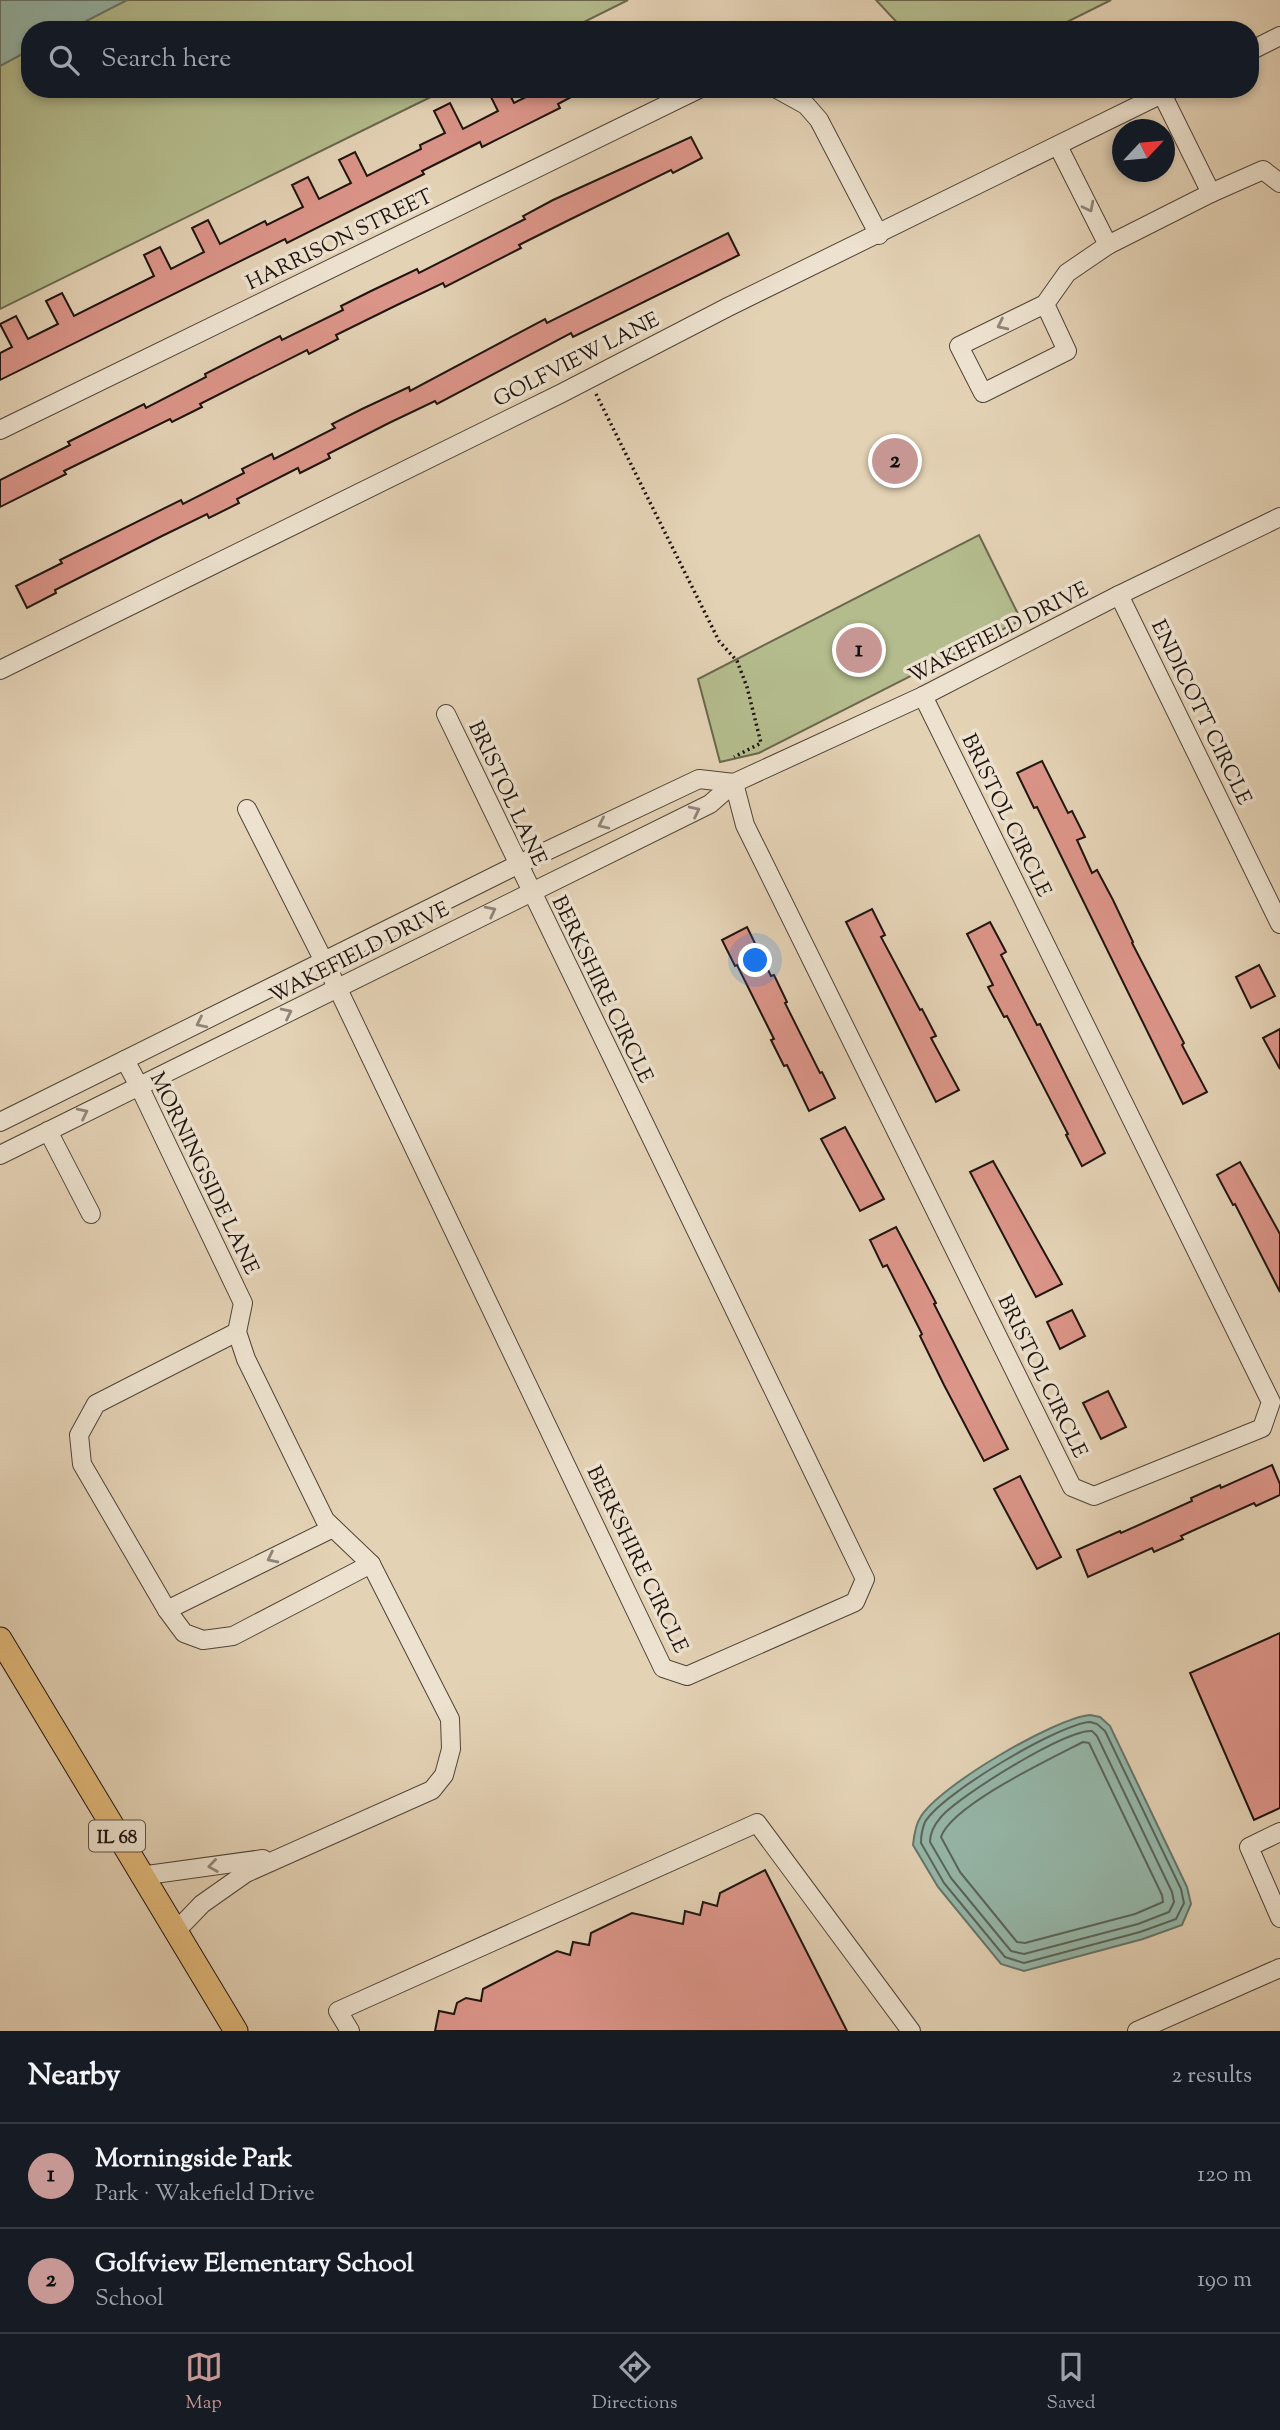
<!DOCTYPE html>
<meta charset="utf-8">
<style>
:root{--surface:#171b24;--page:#242831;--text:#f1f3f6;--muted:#9ea1a6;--line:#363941;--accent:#c59692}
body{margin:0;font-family:"Sorts Mill Goudy",serif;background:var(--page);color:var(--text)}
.compass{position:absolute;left:1112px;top:119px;width:63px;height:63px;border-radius:50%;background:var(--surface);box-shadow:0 4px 10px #0003;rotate:64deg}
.you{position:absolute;left:756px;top:961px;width:24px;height:24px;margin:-18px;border:5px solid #fff;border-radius:50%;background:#1a73e8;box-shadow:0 0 0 10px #1a73e833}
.badge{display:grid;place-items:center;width:46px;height:46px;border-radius:50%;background:var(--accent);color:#111;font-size:23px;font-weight:700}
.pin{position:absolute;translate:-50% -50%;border:4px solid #fff;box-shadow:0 2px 7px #0006}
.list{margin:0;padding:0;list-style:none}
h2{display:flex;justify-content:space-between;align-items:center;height:91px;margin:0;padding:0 28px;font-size:30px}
h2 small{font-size:23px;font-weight:400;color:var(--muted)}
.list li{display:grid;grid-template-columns:46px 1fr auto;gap:21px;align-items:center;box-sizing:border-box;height:105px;padding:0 28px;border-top:2px solid var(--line)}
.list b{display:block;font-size:26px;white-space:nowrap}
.list p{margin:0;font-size:23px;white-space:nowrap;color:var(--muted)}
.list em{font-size:23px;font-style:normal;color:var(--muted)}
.icon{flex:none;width:38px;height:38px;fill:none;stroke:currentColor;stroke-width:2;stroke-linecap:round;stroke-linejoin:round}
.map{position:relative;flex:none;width:1280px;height:2031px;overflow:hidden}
.search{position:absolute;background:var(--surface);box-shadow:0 4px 10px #0003;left:21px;right:21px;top:21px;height:77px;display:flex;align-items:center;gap:18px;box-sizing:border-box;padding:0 24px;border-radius:28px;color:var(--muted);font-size:26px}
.sheet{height:301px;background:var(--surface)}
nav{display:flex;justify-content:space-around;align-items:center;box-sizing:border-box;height:98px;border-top:2px solid var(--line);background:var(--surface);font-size:19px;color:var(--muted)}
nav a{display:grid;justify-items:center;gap:4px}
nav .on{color:var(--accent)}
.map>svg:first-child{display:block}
</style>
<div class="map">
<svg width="1280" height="2031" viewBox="0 0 1280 2031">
<rect width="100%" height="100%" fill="#e4d2b5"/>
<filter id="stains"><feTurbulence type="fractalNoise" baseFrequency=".00286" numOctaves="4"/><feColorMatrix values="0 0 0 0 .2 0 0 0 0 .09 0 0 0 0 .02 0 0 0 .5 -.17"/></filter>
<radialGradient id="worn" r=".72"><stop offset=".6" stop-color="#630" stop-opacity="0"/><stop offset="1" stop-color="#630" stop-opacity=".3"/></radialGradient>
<!-- green -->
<g fill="#b4bc8d" stroke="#6a684e" stroke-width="2">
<polygon points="0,0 628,0 568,30 30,30 30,89 447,89 0,309"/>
<polygon points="876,0 1111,0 1051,30 904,30"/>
<polygon points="979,535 1021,620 759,753 720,762 698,679"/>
</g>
<!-- water -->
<g fill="#96b8aa" stroke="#66766c" stroke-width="2">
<polygon points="0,0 127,0 69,30 30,30 30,50 0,66"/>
<path d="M 1090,1715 L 1100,1717 L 1110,1726 L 1187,1887 L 1191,1904 L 1182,1925 L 1143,1939 L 1024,1971 L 1001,1964 L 938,1887 L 913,1845 C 914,1836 915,1826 920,1818 C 937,1787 1055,1718 1090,1715 Z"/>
</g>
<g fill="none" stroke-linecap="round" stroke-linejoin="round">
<!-- shore -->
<g stroke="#5a665d" stroke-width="2">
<path d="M 1090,1722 L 1097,1724 L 1105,1731 L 1181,1889 L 1184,1903 L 1176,1919 L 1140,1932 L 1024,1963 L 1005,1957 L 944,1883 L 921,1843 C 921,1836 922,1829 925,1822 C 941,1794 1059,1724 1090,1722 Z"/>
<path d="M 1092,1731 L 1097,1736 L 1172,1892 L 1174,1902 L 1169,1912 L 1138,1924 L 1024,1954 L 1011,1951 L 951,1878 L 930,1842 C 930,1832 934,1825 941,1817 C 959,1796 1066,1729 1092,1731 Z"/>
<path d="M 1083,1742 L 1089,1743 L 1162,1895 L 1163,1902 L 1135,1914 L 1025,1943 L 1017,1942 L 960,1872 L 941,1837 C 952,1805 1052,1758 1083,1742 Z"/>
</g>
</g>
<!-- building -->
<g fill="#dc9589" stroke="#1f1410" stroke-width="2">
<polygon points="487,89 507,89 514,103 542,89 586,89 558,104 560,108 482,147 480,142 422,171 424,174 287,243 285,239 0,380 0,353 12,347 0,324 16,316 28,339 58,324 46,301 62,293 74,316 154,276 144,255 160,247 171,269 204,252 192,228 208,220 220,244 265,221 267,225 303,207 292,185 308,177 319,199 351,183 339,160 355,152 367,176 421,149 420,145 445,133 434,111 450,103 463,129 498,111"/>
<polygon points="691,137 702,158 673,173 671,170 571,219 519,245 521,248 445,287 443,283 397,305 336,335 338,339 309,354 307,350 200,404 202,407 172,422 170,419 64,471 66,474 0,507 0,480 70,445 68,442 144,404 146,408 206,377 205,374 280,336 282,340 343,310 341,306 371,291 417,269 419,273 525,219 523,216 553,200"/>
<polygon points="728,233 739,255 573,337 571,333 437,404 435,401 389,423 328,454 330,458 300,473 298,468 237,499 239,503 209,518 207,514 162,536 55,590 56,593 27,608 16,586 62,563 60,560 181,500 183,504 244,473 242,469 272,454 274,459 335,428 332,424 362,409 409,387 410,391 545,319 547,323"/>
<polygon points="1042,761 1068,813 1072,811 1085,837 1077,840 1092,873 1097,870 1113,900 1133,942 1132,943 1184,1043 1182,1045 1207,1092 1183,1104 1037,807 1034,808 1017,773"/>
<polygon points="872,909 885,935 881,937 920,1010 922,1009 936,1036 931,1038 959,1090 936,1102 846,922"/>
<polygon points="990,922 1006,952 1001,955 1037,1025 1040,1024 1105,1153 1082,1166 1066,1135 1068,1134 1007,1016 1004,1017 988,987 993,985 967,934"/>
<polygon points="747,927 771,976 774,975 787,1002 785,1003 820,1073 822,1072 835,1098 809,1111 787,1065 784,1066 771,1040 774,1039 737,965 735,966 722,940"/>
<polygon points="1259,965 1275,996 1251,1008 1236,977"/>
<polygon points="1280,1029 1280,1069 1263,1038"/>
<polygon points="845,1127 884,1199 860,1211 821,1139"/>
<polygon points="993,1161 1062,1284 1036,1297 970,1172"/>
<polygon points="1240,1162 1280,1234 1280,1292 1235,1204 1233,1205 1217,1175"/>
<polygon points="896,1227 936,1303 934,1304 1008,1449 984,1461 944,1385 920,1336 922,1334 887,1265 883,1267 870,1240"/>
<polygon points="1072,1310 1085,1336 1060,1349 1047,1322"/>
<polygon points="1108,1391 1126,1427 1101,1439 1083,1403"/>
<polygon points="1272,1465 1280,1484 1280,1495 1256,1506 1254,1503 1181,1536 1183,1539 1154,1552 1152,1548 1088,1577 1077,1550 1120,1531 1121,1533 1192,1501 1191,1498 1220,1485 1221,1488"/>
<polygon points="1020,1476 1061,1557 1037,1569 994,1489"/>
<polygon points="1280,1633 1280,1808 1254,1820 1190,1673"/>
<polygon points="765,1870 847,2031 435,2031 439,2011 454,2014 457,2003 466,1998 481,2001 483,1989 557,1951 570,1955 573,1942 589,1945 591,1933 632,1913 683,1924 685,1911 700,1915 703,1902 717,1906 720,1893"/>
</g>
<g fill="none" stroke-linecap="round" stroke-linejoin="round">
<defs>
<g id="minor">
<polyline points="1250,51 1280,36"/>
<polyline points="777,89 806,105 819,120 879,235"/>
<polyline points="1058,146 1108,245 1211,193 1162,94"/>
<polyline points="1211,193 1263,170 1280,183"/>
<polyline points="1045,304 1067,351 983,393 959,346 1045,304 1067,273 1108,245"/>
<polyline points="0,430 699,89"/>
<polyline points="1119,595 1280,924"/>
<polyline points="0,670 562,393 728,307 1172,89"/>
<polyline points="734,783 745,825 1072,1487 1094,1496 1262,1428 1271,1402 923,696"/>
<polyline points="247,809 338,989 663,1668 687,1676 855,1602 865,1579 446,714"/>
<polyline points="125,1060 139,1086 243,1303 237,1332 246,1359 325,1520 371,1564 450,1719 451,1749 444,1775 432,1790 246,1873 202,1904 176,1931"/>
<polyline points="0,1122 517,865 699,779 734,783"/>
<polyline points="48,1131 91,1214"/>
<polyline points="0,1155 710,804 734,783 923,696 1119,595 1280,517"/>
<polyline points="333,1528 167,1610 184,1633 203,1640 233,1636 371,1564"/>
<polyline points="167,1610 82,1464 79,1435 96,1404 237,1332"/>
<polyline points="1280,1832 1249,1847 1280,1918"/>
<polyline points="140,1876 263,1859"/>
<polyline points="350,2031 338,2011 757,1823 911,2031"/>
<polyline points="1137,2031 1280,1968"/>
</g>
<polyline id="major" points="0,1639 236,2031"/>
</defs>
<!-- minor casing -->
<use href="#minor" stroke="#504439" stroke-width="20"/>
<!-- major casing -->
<use href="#major" stroke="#1f1410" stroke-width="25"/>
<!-- path -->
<polyline stroke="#1f1410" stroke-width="3.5" stroke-dasharray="2 3.5" stroke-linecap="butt" points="596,394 719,641 737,661 747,687 761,743 734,757"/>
<!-- minor -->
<use href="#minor" stroke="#ede2cf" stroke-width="18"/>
<!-- major -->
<use href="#major" stroke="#e2b97a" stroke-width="23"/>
</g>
<!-- one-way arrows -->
<defs><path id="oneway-chevron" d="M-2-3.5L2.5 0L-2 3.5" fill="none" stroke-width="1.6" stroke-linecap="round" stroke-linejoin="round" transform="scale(1.75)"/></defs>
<g stroke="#908579">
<use href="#oneway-chevron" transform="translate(1089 207) rotate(63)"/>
<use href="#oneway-chevron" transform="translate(1002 325) rotate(154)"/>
<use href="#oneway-chevron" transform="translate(695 811) rotate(-26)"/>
<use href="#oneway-chevron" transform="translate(603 824) rotate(155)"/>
<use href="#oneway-chevron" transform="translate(491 911) rotate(-27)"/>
<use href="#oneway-chevron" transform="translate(287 1013) rotate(-26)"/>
<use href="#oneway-chevron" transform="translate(201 1023) rotate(154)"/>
<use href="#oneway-chevron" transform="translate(83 1113) rotate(-26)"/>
<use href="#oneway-chevron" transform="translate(272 1558) rotate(154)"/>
<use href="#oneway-chevron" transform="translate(213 1866) rotate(172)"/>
</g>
<g text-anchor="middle" stroke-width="7" stroke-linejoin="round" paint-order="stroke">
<!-- shield labels -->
<rect fill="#ede2cf" stroke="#5d5249" stroke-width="2" x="89" y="1820.5" width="56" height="31" rx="5"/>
<g font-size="19" font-weight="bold" fill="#1f1410">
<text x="117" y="1843">IL 68</text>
</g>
<!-- street labels -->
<g font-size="21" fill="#1f1410" stroke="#ede2cf">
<text transform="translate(339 239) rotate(-26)" y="7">HARRISON STREET</text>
<text transform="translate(576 359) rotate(-27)" y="7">GOLFVIEW LANE</text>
<text transform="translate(998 632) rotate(-27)" y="7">WAKEFIELD DRIVE</text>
<text transform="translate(1202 712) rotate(64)" y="7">ENDICOTT CIRCLE</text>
<text transform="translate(508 793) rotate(65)" y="7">BRISTOL LANE</text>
<text transform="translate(1007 815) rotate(64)" y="7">BRISTOL CIRCLE</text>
<text transform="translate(359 952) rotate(-27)" y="7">WAKEFIELD DRIVE</text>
<text transform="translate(603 989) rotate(64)" y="7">BERKSHIRE CIRCLE</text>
<text transform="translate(205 1173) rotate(64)" y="7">MORNINGSIDE LANE</text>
<text transform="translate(1043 1376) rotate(64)" y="7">BRISTOL CIRCLE</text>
<text transform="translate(638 1559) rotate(64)" y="7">BERKSHIRE CIRCLE</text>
</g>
</g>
<rect width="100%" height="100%" filter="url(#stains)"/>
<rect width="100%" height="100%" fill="url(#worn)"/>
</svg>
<svg class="compass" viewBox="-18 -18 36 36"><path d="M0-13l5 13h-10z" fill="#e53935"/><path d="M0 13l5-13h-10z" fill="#9ea1a6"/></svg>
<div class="you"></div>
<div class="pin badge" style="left:859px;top:650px">1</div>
<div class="pin badge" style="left:895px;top:461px">2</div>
<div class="search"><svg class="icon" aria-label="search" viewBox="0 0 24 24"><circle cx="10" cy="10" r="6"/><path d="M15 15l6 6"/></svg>Search here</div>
</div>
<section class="sheet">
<h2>Nearby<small>2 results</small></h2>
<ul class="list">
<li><span class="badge">1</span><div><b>Morningside Park</b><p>Park · Wakefield Drive</p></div><em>120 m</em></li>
<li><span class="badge">2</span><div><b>Golfview Elementary School</b><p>School</p></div><em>190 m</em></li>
</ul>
</section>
<nav>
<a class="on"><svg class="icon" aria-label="map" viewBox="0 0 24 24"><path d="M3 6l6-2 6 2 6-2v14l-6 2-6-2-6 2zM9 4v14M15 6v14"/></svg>Map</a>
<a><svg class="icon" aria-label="directions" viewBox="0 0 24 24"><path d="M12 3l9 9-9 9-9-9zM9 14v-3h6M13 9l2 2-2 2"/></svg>Directions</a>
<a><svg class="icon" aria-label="saved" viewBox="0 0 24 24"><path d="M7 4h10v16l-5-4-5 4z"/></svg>Saved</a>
</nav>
